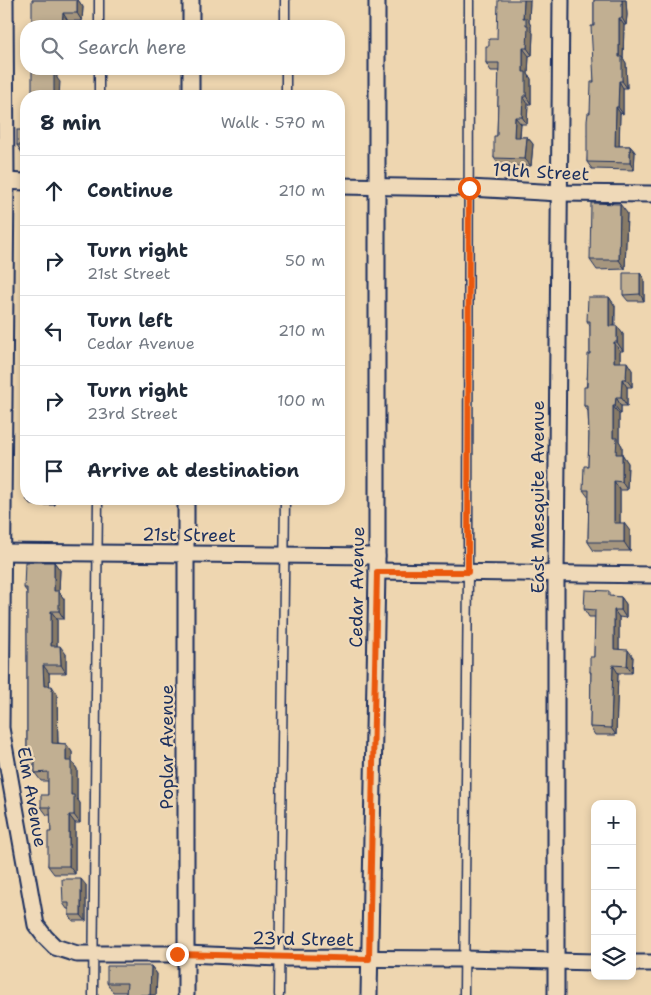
<!DOCTYPE html>
<meta charset="utf-8">
<style>
:root{--surface:#fff;--page:#f6f6f7;--text:#1f2937;--muted:#747a83;--line:#e0e1e3}
body{margin:0;font-family:"Shantell Sans",sans-serif;background:var(--page);color:var(--text)}
.controls{position:absolute;right:15px;bottom:15px;display:grid;overflow:hidden;border-radius:10px;box-shadow:0 2px 8px #0003}
.controls button{width:45px;height:45px;display:grid;place-items:center;padding:0;border:0;border-bottom:1px solid var(--line);background:var(--surface);color:var(--text);font:25px sans-serif}
.stop{position:absolute;width:15px;height:15px;margin:-11px;border:4px solid #ea580c;border-radius:50%;background:#fff}
.stop.end{background:#ea580c;border-color:#fff;box-shadow:0 1px 5px #0008}
.list{margin:0;padding:0;list-style:none}
h2{display:flex;justify-content:space-between;align-items:center;height:65px;margin:0;padding:0 20px;font-size:21px}
h2 small{font-size:16px;font-weight:400;color:var(--muted)}
.list li{display:grid;grid-template-columns:32px 1fr auto;gap:15px;align-items:center;box-sizing:border-box;height:70px;padding:0 20px;border-top:1px solid var(--line)}
.list b{display:block;font-size:19px;white-space:nowrap}
.list p{margin:0;font-size:16px;white-space:nowrap;color:var(--muted)}
.list em{font-size:16px;font-style:normal;color:var(--muted)}
.icon{flex:none;width:28px;height:28px;fill:none;stroke:currentColor;stroke-width:2;stroke-linecap:round;stroke-linejoin:round}
.map{position:relative;flex:none;width:651px;height:995px;overflow:hidden}
.search{position:absolute;background:var(--surface);box-shadow:0 2px 8px #0003;left:20px;top:20px;width:325px;height:55px;display:flex;align-items:center;gap:12px;box-sizing:border-box;padding:0 18px;border-radius:20px;color:var(--muted);font-size:19px}
.panel{position:absolute;background:var(--surface);box-shadow:0 2px 8px #0003;left:20px;top:90px;width:325px;height:415px;border-radius:20px}
.map>svg:first-child{display:block}
</style>
<div class="map">
<svg width="651" height="995" viewBox="0 0 651 995">
<rect width="100%" height="100%" fill="#eed6b0"/>
<filter id="ink" filterUnits="userSpaceOnUse"><feTurbulence type="fractalNoise" baseFrequency=".02" numOctaves="2"/><feDisplacementMap in="SourceGraphic" scale="10" xChannelSelector="R" yChannelSelector="G"/><feConvolveMatrix kernelMatrix="1 2 1 2 8 2 1 2 1" color-interpolation-filters="sRGB"/></filter>
<g filter="url(#ink)">
<g fill="none" stroke-linecap="round" stroke-linejoin="round">
<defs>
<g id="lane">
<polyline points="285,0 285,26"/>
<polyline points="99,26 99,0"/>
<polyline points="286,69 286,96"/>
<polyline points="99,96 99,69"/>
<polyline points="93,995 98,499"/>
<polyline points="279,995 285,499"/>
<polyline points="464,995 468,573 469,0"/>
</g>
<g id="street">
<polyline points="5,0 6,181 1,728 36,925 45,937 55,947 77,954 186,954 280,958 464,959 595,962"/>
<polyline points="191,0 191,26"/>
<polyline points="191,69 191,96"/>
<polyline points="0,181 26,182"/>
<polyline points="339,186 469,188 559,193 651,194"/>
<polyline points="0,552 377,556"/>
<polyline points="377,571 651,575"/>
<polyline points="632,963 651,963"/>
<polyline points="186,995 186,499"/>
<polyline points="369,995 377,571 377,0"/>
<polyline points="556,995 556,574 561,0"/>
</g>
</defs>
<!-- lane casing -->
<use href="#lane" stroke="#1b2f5e" stroke-width="11"/>
<!-- street casing -->
<use href="#street" stroke="#1b2f5e" stroke-width="19"/>
<!-- lane -->
<use href="#lane" stroke="#efd9b8" stroke-width="8"/>
<!-- street -->
<use href="#street" stroke="#efd9b8" stroke-width="15"/>
</g>
<!-- wall -->
<g fill="#a6967e" stroke="#1b2f5e">
<polygon points="32,0 78,0 83,7 82,21 68,21"/>
<polygon points="530,0 529,22 531,26 531,30 533,33 532,55 529,56 528,74 531,79 531,104 528,104 527,124 521,124 520,137 527,137 533,144 531,166 500,166 494,158 497,136 499,71 491,71 486,63 489,46 497,39"/>
<polygon points="594,0 626,0 627,15 626,25 624,25 623,58 626,63 627,88 623,88 623,114 620,113 619,146 630,146 635,152 634,170 592,169 587,162 590,113 594,82"/>
<polygon points="26,130 26,153 22,153 17,145"/>
<polygon points="627,213 625,269 597,270 590,260"/>
<polygon points="640,273 644,279 644,301 628,301 623,295"/>
<polygon points="609,297 615,306 615,326 623,334 623,351 620,351 620,362 632,370 632,387 627,387 627,406 621,406 621,414 619,414 619,441 622,446 622,454 628,463 627,490 620,490 620,523 630,531 630,551 594,551 588,542 589,498 583,490 588,466 589,435 588,411 584,406 590,354 590,326 587,321"/>
<polygon points="26,499 55,499 55,505 31,505"/>
<polygon points="54,562 60,570 59,592 64,599 64,619 57,619 57,646 66,654 66,673 49,673 49,686 57,694 58,743 66,744 72,752 72,762 77,769 77,799 80,803 80,823 75,823 75,874 54,874 48,866 51,832 51,815 47,815 41,807 48,795 48,781 41,781 35,773 35,765 32,765 27,756 27,592 24,588"/>
<polygon points="613,596 621,597 626,604 626,618 619,617 619,649 633,657 632,673 618,673 616,735 595,735 590,727 591,674 590,672 594,657 595,617 589,617 584,609"/>
<polygon points="86,885 86,921 73,921 69,915 69,909 67,909 63,903"/>
<polygon points="151,966 157,974 156,995 126,995 126,992 113,992 107,983"/>
</g>
<!-- shaded-wall -->
<g fill="#877a66" stroke="#1b2f5e">
<polygon points="77,0 78,0 83,7 82,21 77,13"/>
<polygon points="524,0 530,0 529,22 531,26 531,30 533,33 532,55 527,48 526,25 523,18"/>
<polygon points="622,0 626,0 627,15 626,25 622,18"/>
<polygon points="63,13 68,21 68,26 62,26"/>
<polygon points="619,18 624,25 623,58 626,63 627,88 622,81 619,57"/>
<polygon points="523,48 529,56 528,74 531,79 531,104 526,96 523,72"/>
<polygon points="52,69 57,69 57,78 60,82 59,96 54,96"/>
<polygon points="619,81 623,88 623,114 618,107"/>
<polygon points="523,96 528,104 527,124 522,117"/>
<polygon points="616,107 620,113 619,152 615,146"/>
<polygon points="515,117 521,124 519,144 514,137"/>
<polygon points="527,137 533,144 531,166 525,159"/>
<polygon points="630,146 635,152 634,170 630,163"/>
<polygon points="620,204 627,213 625,269 619,260"/>
<polygon points="640,273 644,279 644,301 640,294"/>
<polygon points="609,297 615,306 614,334 609,326"/>
<polygon points="617,326 623,334 623,351 617,342"/>
<polygon points="614,342 620,351 620,370 614,362"/>
<polygon points="627,362 632,370 632,387 626,379"/>
<polygon points="622,379 627,387 627,406 621,397"/>
<polygon points="616,397 621,406 621,414 615,406"/>
<polygon points="613,406 619,414 619,441 622,446 622,462 616,454 613,438"/>
<polygon points="622,454 628,463 627,490 622,482"/>
<polygon points="614,481 620,490 620,531 614,523"/>
<polygon points="51,499 55,499 55,505"/>
<polygon points="624,523 630,531 630,551 624,542"/>
<polygon points="54,562 60,570 59,592 64,599 64,619 59,611 54,591"/>
<polygon points="621,597 626,604 626,618 621,610"/>
<polygon points="614,610 619,617 619,656 614,649"/>
<polygon points="51,611 57,619 57,655 51,646"/>
<polygon points="60,646 66,654 66,673 61,665"/>
<polygon points="628,650 633,657 632,673 627,666"/>
<polygon points="43,665 49,673 50,694 44,686"/>
<polygon points="613,665 618,673 616,735 611,728"/>
<polygon points="52,686 57,694 58,751 52,743"/>
<polygon points="66,744 72,752 72,762 77,769 77,799 80,803 80,823 74,815 66,761"/>
<polygon points="69,815 75,823 75,874 69,866"/>
<polygon points="81,879 86,885 86,921 81,915"/>
<polygon points="151,966 157,974 156,995 150,995"/>
</g>
<!-- building -->
<g fill="#c1af92" stroke="#1b2f5e">
<polygon points="32,0 77,0 77,13 63,13 62,26 32,26"/>
<polygon points="498,0 524,0 523,18 526,18 526,25 528,25 527,48 523,48 523,72 526,72 526,96 523,96 522,117 515,117 514,137 527,137 525,159 494,158 494,136 497,136 499,63 486,63 486,46 489,46 489,39 497,39"/>
<polygon points="594,0 622,0 622,18 619,18 619,57 622,57 622,81 619,81 618,107 616,107 615,146 630,146 630,163 587,162 587,121 588,113 590,113 591,82 594,82 591,26 594,26"/>
<polygon points="32,69 52,69 51,74 54,74 54,96 32,96"/>
<rect x="17" y="130" width="9" height="15"/>
<polygon points="591,203 620,204 619,260 590,260"/>
<polygon points="623,273 640,273 640,294 623,295"/>
<polygon points="588,297 609,297 609,326 617,326 617,342 614,342 614,362 627,362 626,379 622,379 621,397 616,397 615,406 613,406 613,438 617,438 616,454 622,454 622,482 614,481 614,523 624,523 624,542 588,542 589,490 583,490 584,466 588,466 589,435 588,406 584,406 584,387 587,387 588,354 590,354 590,321 587,321"/>
<polygon points="25,562 54,562 54,591 59,591 59,611 51,611 51,646 60,646 61,665 43,665 44,686 52,686 52,743 66,744 66,761 71,761 71,795 74,795 74,815 69,815 69,866 48,866 48,832 51,832 50,807 41,807 41,795 48,795 48,772 35,773 35,757 27,756 27,588 24,588"/>
<polygon points="585,590 609,591 609,596 621,597 621,610 614,610 614,649 628,650 627,666 613,665 611,728 590,727 591,672 590,672 590,657 594,657 595,610 584,609"/>
<polygon points="62,879 81,879 81,915 69,915 69,903 63,903"/>
<polygon points="107,966 151,966 150,995 126,995 127,983 107,983"/>
</g>
</g>
<g fill="none" stroke-linecap="round" stroke-linejoin="round" filter="url(#ink)">
<!-- route -->
<polyline stroke="#ea580c" stroke-width="6" points="177,954 369,959 377,572 468,572 469,188"/>
</g>
<g text-anchor="middle" stroke-width="4.5" stroke-linejoin="round" paint-order="stroke">
<!-- street labels -->
<g font-size="18" fill="#1b2f5e" stroke="#efd9b8">
<text transform="translate(541 172) rotate(3)" y="6">19th Street</text>
<text transform="translate(538 497) rotate(-90)" y="6">East Mesquite Avenue</text>
<text transform="translate(189 535) rotate(1)" y="6">21st Street</text>
<text transform="translate(357 587) rotate(-89)" y="6">Cedar Avenue</text>
<text transform="translate(167 747) rotate(-90)" y="6">Poplar Avenue</text>
<text transform="translate(32 797) rotate(80)" y="6">Elm Avenue</text>
<text transform="translate(303 939) rotate(1)" y="6">23rd Street</text>
</g>
</g>
</svg>
<div class="controls">
<button>+</button>
<button>−</button>
<button><svg class="icon" aria-label="locate" viewBox="0 0 24 24"><circle cx="12" cy="12" r="6"/><path d="M12 2v4M12 18v4M2 12h4M18 12h4"/></svg></button>
<button><svg class="icon" aria-label="layers" viewBox="0 0 24 24"><path d="M12 4l9 5-9 5-9-5zM3 14l9 5 9-5"/></svg></button>
</div>
<div class="stop" style="left:469px;top:188px"></div>
<div class="stop end" style="left:177px;top:954px"></div>
<div class="search"><svg class="icon" aria-label="search" viewBox="0 0 24 24"><circle cx="10" cy="10" r="6"/><path d="M15 15l6 6"/></svg>Search here</div>
<section class="panel">
<h2>8 min<small>Walk · 570 m</small></h2>
<ul class="list">
<li><svg class="icon" aria-label="ahead" viewBox="0 0 24 24"><path d="M12 20V5M6 11l6-6 6 6"/></svg><div><b>Continue</b></div><em>210 m</em></li>
<li><svg class="icon" aria-label="right" viewBox="0 0 24 24"><path d="M7 20v-9h11M14 6l5 5-5 5"/></svg><div><b>Turn right</b><p>21st Street</p></div><em>50 m</em></li>
<li><svg class="icon" aria-label="left" viewBox="0 0 24 24"><path d="M17 20v-9H6M10 6l-5 5 5 5"/></svg><div><b>Turn left</b><p>Cedar Avenue</p></div><em>210 m</em></li>
<li><svg class="icon" aria-label="right" viewBox="0 0 24 24"><path d="M7 20v-9h11M14 6l5 5-5 5"/></svg><div><b>Turn right</b><p>23rd Street</p></div><em>100 m</em></li>
<li><svg class="icon" aria-label="arrive" viewBox="0 0 24 24"><path d="M6 21V4h12l-3 4 3 4H6"/></svg><div><b>Arrive at destination</b></div></li>
</ul>
</section>
</div>
